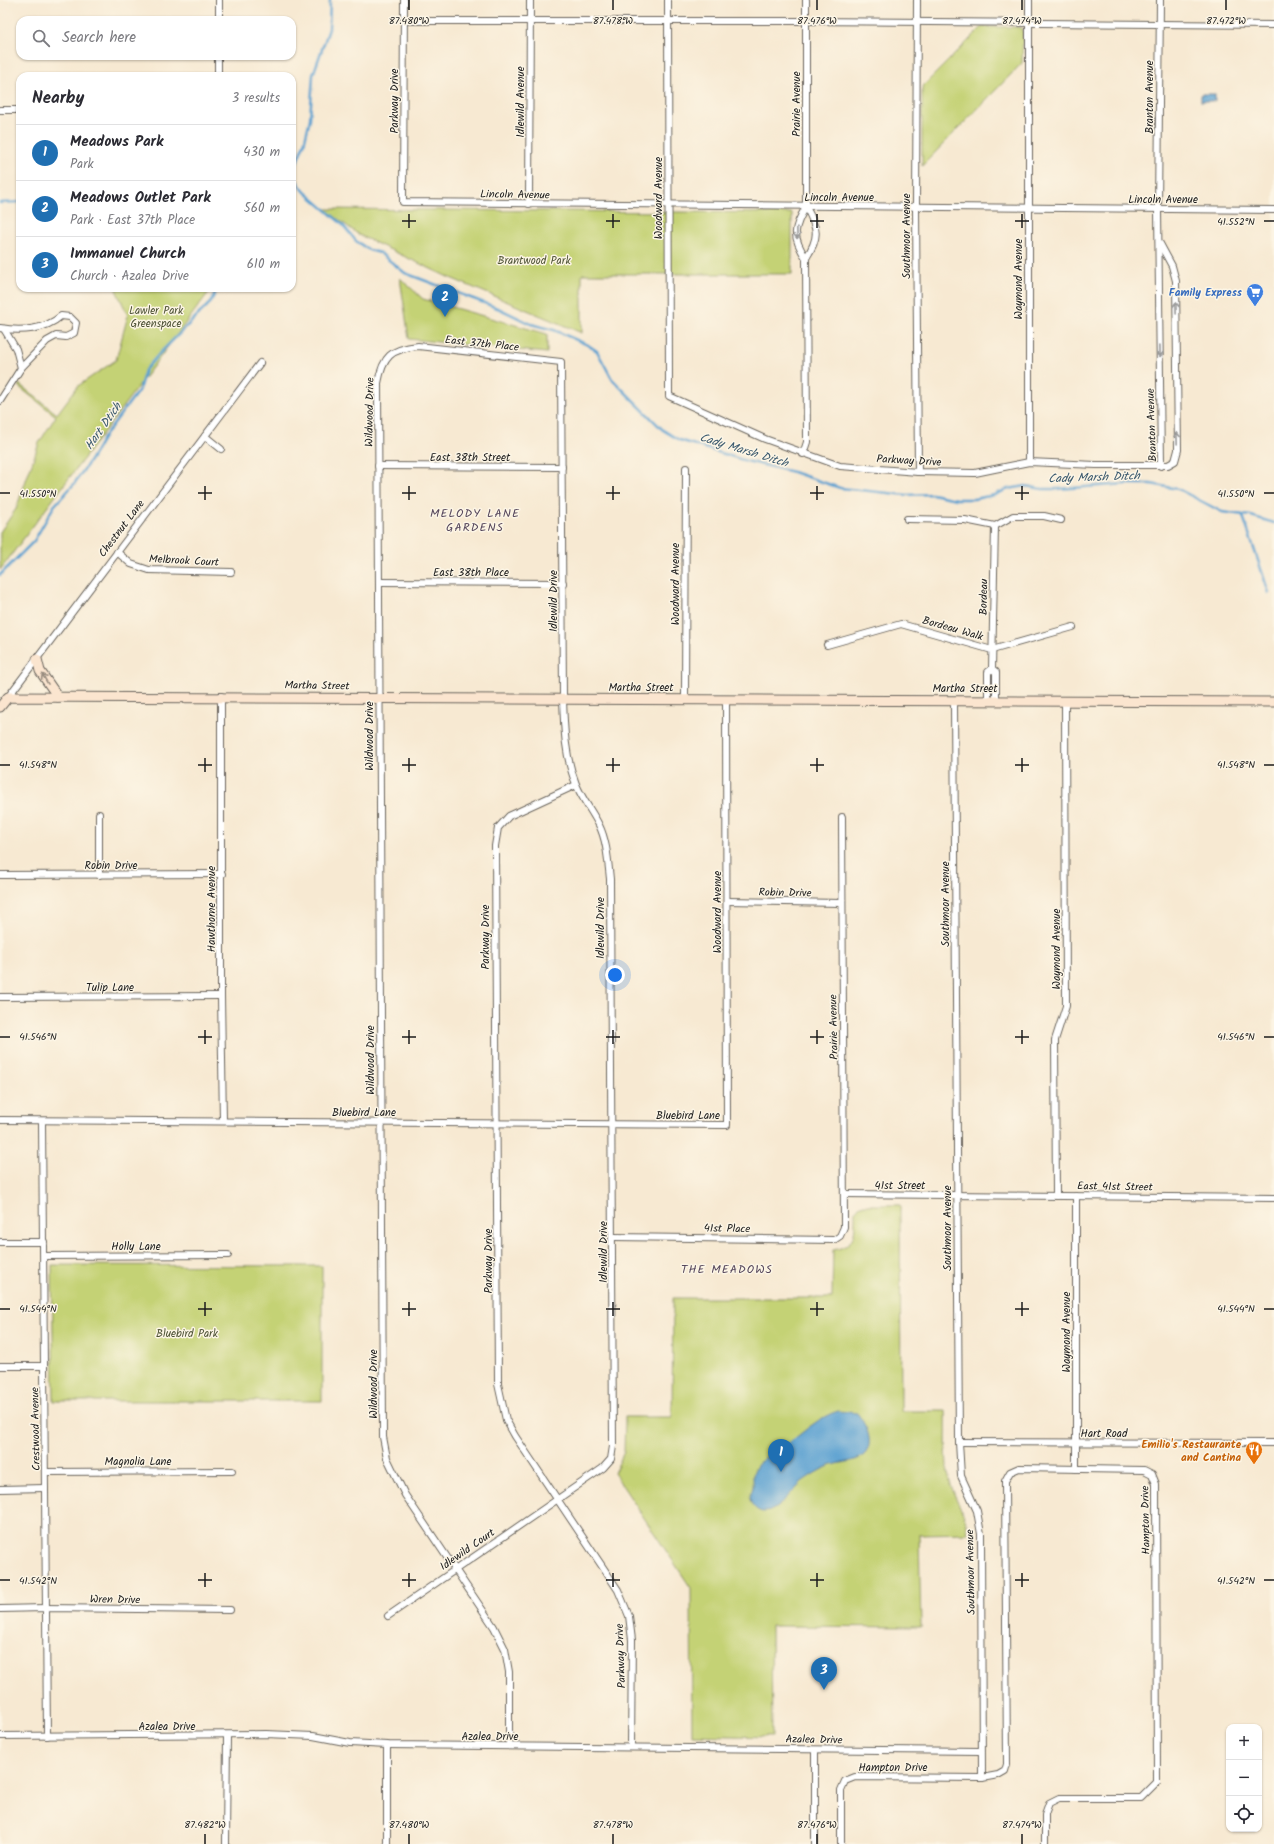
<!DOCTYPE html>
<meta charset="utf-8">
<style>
:root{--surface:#fff;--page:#f2f2f3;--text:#2b2b33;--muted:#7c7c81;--line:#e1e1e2;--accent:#1f6fb2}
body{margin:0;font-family:Kalam,sans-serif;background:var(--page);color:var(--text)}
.controls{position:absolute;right:12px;bottom:12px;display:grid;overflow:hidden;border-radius:8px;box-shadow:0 1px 3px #0004}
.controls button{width:36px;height:36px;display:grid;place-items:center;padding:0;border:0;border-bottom:1px solid var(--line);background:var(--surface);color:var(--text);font:20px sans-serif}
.you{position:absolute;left:615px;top:975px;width:14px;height:14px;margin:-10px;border:3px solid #fff;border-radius:50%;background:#1a73e8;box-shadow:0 0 0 6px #1a73e833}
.badge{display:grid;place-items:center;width:26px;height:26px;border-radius:50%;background:var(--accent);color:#fff;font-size:13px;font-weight:700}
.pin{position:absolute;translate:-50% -33px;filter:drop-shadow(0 1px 2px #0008)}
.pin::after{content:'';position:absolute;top:21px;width:14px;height:12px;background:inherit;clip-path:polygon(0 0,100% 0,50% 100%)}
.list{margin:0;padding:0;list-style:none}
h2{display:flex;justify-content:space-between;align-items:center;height:52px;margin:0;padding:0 16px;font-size:17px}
h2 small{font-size:13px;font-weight:400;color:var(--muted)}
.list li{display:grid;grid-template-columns:26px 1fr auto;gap:12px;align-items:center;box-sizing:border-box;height:56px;padding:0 16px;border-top:1px solid var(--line)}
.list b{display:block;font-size:15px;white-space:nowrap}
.list p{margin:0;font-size:13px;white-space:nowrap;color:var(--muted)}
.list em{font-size:13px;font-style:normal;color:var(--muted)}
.icon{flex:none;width:22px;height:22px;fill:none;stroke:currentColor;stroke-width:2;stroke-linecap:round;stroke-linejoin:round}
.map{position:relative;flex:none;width:1274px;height:1844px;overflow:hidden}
.search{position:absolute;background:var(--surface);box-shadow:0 1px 3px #0004;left:16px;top:16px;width:280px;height:44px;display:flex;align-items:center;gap:10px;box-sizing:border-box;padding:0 14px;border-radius:12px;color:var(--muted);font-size:15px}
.panel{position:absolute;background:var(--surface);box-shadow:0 1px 3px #0004;left:16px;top:72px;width:280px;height:220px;border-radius:12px}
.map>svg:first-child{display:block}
</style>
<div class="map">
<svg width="1274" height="1844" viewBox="0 0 1274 1844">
<rect width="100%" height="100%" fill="#fcf5e5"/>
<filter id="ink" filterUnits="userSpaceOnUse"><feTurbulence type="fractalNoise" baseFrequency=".025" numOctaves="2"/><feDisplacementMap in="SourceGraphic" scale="8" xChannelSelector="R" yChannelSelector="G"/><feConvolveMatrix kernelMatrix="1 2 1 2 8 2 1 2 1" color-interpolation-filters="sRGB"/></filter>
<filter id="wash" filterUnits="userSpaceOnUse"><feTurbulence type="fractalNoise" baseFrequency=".012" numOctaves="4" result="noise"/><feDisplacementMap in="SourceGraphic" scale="16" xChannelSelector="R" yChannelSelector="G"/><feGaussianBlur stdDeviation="0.9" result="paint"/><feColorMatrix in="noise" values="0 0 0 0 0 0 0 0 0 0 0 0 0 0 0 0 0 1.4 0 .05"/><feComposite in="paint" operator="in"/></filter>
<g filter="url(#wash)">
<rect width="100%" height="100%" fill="#f7e9d2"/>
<!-- green -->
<g fill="#c4d274" stroke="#707748">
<polygon points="982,27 1017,27 1021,28 1023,33 1022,63 922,166 922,87"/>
<polygon points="325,209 792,213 792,274 582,274 582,333 448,277 359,235"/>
<polygon points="400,278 423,299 547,334 547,353 409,339"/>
<polygon points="115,288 212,288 0,570 0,532 16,509 39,443 56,416 18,386 19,384 57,414 78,386 116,360 128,315"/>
<path d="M 860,1205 L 900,1205 L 901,1411 L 946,1411 C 947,1432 944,1462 950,1482 C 955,1500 966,1514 968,1533 L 919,1534 L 921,1627 L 771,1626 L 772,1737 L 692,1735 L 691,1588 L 614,1473 L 624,1452 L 625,1417 L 672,1417 L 673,1298 L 832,1298 L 833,1250 C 857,1246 855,1231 855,1211 Z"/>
<polygon points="52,1265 322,1266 322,1401 54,1401"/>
</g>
<!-- water -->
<g fill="#5ca1d1" stroke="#3c5e76">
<rect x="1201" y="94" width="14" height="7"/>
<path d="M 838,1411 L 857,1413 C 865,1423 876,1443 864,1455 C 857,1462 842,1462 833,1465 C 822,1468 812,1475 803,1481 C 793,1489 777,1513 764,1512 C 757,1512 751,1505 750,1499 C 750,1494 752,1492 753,1487 C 754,1480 751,1474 756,1467 C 764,1455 779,1450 790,1442 C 806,1430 819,1417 838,1411 Z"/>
</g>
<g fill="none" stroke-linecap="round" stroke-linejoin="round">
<!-- stream -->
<g stroke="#5ca1d1" stroke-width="2.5">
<polyline points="292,174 304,144 310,119 313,75 329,29 330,0"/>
<polyline points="292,175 305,192 342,224 356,241 369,250 380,253 405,273 500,309 531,324 554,330 588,345 597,351 612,379 663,430 679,440 746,461 793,472 840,488 907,495 932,494 956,499 974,499 994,495 1008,489 1026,486 1042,489 1058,489 1126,484 1151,484 1178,489 1222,512 1251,516 1274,523"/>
<polyline points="0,203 20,202"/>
<polyline points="1243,516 1269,593"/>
<polyline points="0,575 34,541 54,506 74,484 91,459 105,435 139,390 145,370 159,354 210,303 218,288"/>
</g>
</g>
</g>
<g filter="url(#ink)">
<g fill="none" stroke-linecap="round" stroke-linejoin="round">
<defs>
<g id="street">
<polyline points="404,0 403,202 1274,210"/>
<polyline points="668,0 669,396 765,439 840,466 918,472 975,473 1029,462 1096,465 1168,465 1175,461 1178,450 1176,281 1172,266 1159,242"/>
<polyline points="917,0 916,207 918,472"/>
<polyline points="1160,0 1158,209 1161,466"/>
<polyline points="219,20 219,0"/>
<polyline points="404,21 806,21 1274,25"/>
<polyline points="218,76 218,56"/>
<polyline points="0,110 20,110"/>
<polyline points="529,204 530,0"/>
<path d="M 806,207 C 793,228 792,237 806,258"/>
<path d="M 0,328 C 21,332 45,330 61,316 L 70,317 L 76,323 L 74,333 L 66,337 L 56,336 L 47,341 L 21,368 L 0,401"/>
<polyline points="4,329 16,349 21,368"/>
<polyline points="205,436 221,449"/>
<path d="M 803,454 L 807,442 L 806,258 C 820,237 818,229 806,207 L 806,0"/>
<polyline points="1029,462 1029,0"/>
<polyline points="378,466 562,467"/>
<polyline points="907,519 965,520 995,526 1013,516 1044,516 1061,520"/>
<polyline points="995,526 992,669 996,672 996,700"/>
<polyline points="117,552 131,564 149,570 231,572"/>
<polyline points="379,582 563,583"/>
<polyline points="827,645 901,624 992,650 1073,627"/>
<polyline points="221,696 221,996 223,1121"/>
<polyline points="8,697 260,363"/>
<polyline points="685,699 686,468"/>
<polyline points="988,700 988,672 992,669"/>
<polyline points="954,701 959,1442 961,1476 977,1511 981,1534 982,1778"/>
<polyline points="576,785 509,816 498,828 495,846 498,1384 506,1420 515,1436 618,1590 629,1616 632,1640 631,1747"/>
<polyline points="99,814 99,875"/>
<polyline points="0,875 222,874"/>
<polyline points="727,901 841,903"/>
<polyline points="0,997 221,996"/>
<polyline points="0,1120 727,1125 726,700"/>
<polyline points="42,1121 47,1736"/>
<polyline points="844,1194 1274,1198"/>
<polyline points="1056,1196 1055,1040 1066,1006 1065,700"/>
<polyline points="1076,1196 1076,1469"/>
<polyline points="613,1237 834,1240 840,1236 844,1227 842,817"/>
<polyline points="0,1242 44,1242"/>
<polyline points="44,1256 228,1255"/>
<polyline points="0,1366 44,1366"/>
<polyline points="959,1442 1274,1443"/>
<polyline points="45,1472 232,1471"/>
<polyline points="0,1489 45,1488"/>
<polyline points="0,1609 45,1608 230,1610"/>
<path d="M 388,1616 L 603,1468 L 611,1459 L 613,1446 L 610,879 C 608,861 607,841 599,825 C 592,811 582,799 576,784 C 565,757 564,728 563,699 L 561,362 L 418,346 C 391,349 383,356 378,383 L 383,1437 L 387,1458 L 405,1495 L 494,1627 L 505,1649 L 509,1672 L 509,1746"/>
<polyline points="0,1736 266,1734 313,1736 350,1743 387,1745 981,1751"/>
<polyline points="226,1844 227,1735"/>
<polyline points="387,1844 387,1745"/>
<polyline points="815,1844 815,1750"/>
<polyline points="841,1844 841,1790 845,1781 855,1777 982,1778 998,1775 1005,1771 1007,1764 1005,1481 1010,1472 1019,1468 1144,1470 1152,1474 1156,1484 1157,1782 1141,1798 1059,1798 1049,1803 1045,1814 1045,1844"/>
</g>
<g id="secondary">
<polyline points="37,659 40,671 58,697"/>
<polyline points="0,707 8,697 1274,702"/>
</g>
</defs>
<!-- street casing -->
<use href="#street" stroke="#69645c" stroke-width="8"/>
<!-- secondary casing -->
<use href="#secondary" stroke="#69645c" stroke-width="11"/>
<!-- street -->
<use href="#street" stroke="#fff" stroke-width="6"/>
<!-- secondary -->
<use href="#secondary" stroke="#fbe5cf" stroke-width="9"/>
</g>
<!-- one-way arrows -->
<defs><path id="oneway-shaft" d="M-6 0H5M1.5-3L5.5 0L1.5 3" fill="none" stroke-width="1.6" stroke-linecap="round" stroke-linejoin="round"/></defs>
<g stroke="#999">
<use href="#oneway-shaft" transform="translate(797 233) rotate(89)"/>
<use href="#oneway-shaft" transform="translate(1176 308) rotate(-91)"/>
<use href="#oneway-shaft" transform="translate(1160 351) rotate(89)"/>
<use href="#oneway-shaft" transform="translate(1177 438) rotate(-91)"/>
</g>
<use stroke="#978b7e" href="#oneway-shaft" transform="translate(45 679) rotate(-120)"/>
</g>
<!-- ticks -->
<path fill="none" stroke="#1c1c1c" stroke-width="1.5" d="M 409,0 L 409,10M 613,0 L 613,10M 817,0 L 817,10M 1022,0 L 1022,10M 1226,0 L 1226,10M 409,214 L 409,228M 613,214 L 613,228M 817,214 L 817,228M 1022,214 L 1022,228M 402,221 L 416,221M 606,221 L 620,221M 810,221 L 824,221M 1015,221 L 1029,221M 1264,221 L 1274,221M 205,486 L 205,500M 409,486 L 409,500M 613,486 L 613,500M 817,486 L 817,500M 1022,486 L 1022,500M 0,493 L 10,493M 198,493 L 212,493M 402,493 L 416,493M 606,493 L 620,493M 810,493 L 824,493M 1015,493 L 1029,493M 1264,493 L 1274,493M 205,758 L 205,772M 409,758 L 409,772M 613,758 L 613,772M 817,758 L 817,772M 1022,758 L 1022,772M 0,765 L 10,765M 198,765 L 212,765M 402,765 L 416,765M 606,765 L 620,765M 810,765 L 824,765M 1015,765 L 1029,765M 1264,765 L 1274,765M 205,1030 L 205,1044M 409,1030 L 409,1044M 613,1030 L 613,1044M 817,1030 L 817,1044M 1022,1030 L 1022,1044M 0,1037 L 10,1037M 198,1037 L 212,1037M 402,1037 L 416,1037M 606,1037 L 620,1037M 810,1037 L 824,1037M 1015,1037 L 1029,1037M 1264,1037 L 1274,1037M 205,1302 L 205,1316M 409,1302 L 409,1316M 613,1302 L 613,1316M 817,1302 L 817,1316M 1022,1302 L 1022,1316M 0,1309 L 10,1309M 198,1309 L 212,1309M 402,1309 L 416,1309M 606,1309 L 620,1309M 810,1309 L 824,1309M 1015,1309 L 1029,1309M 1264,1309 L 1274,1309M 205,1573 L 205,1587M 409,1573 L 409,1587M 613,1573 L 613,1587M 817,1573 L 817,1587M 1022,1573 L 1022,1587M 0,1580 L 10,1580M 198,1580 L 212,1580M 402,1580 L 416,1580M 606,1580 L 620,1580M 810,1580 L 824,1580M 1015,1580 L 1029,1580M 1264,1580 L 1274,1580M 205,1834 L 205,1844M 409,1834 L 409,1844M 613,1834 L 613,1844M 817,1834 L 817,1844M 1022,1834 L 1022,1844"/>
<!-- icons -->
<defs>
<symbol id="supermarket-pin" viewBox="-11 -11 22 30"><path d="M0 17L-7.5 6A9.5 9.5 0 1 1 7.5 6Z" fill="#3f7fe0" stroke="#fcf5e5"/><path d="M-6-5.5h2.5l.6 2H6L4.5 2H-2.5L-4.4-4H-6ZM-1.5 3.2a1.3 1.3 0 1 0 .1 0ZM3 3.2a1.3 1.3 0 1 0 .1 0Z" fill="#fff"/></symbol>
<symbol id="restaurant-pin" viewBox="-11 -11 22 30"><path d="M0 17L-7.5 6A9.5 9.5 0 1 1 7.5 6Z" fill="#e8710a" stroke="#fcf5e5"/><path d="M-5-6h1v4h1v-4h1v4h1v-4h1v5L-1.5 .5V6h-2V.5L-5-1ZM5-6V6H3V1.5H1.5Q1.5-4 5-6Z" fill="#fff"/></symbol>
</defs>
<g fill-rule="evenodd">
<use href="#supermarket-pin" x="1245" y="282" width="20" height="27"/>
<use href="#restaurant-pin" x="1244" y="1440" width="20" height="27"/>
</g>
<g text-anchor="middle" stroke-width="3" stroke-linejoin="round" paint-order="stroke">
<!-- street labels -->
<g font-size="11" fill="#1c1c1c" stroke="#fcf5e5">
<text transform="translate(1149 97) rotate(-90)" y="4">Branton Avenue</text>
<text transform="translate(394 101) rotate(-90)" y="4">Parkway Drive</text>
<text transform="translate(520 102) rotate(-90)" y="4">Idlewild Avenue</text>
<text transform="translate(796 104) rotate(-90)" y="4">Prairie Avenue</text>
<text transform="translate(515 194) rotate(1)" y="4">Lincoln Avenue</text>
<text x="839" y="201">Lincoln Avenue</text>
<text transform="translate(658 198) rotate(-90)" y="4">Woodward Avenue</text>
<text x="1163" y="203">Lincoln Avenue</text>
<text transform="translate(906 236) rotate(-90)" y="4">Southmoor Avenue</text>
<text transform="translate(1018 279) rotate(-90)" y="4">Waymond Avenue</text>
<text transform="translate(482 343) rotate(6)" y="4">East 37th Place</text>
<text transform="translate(369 412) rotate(-89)" y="4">Wildwood Drive</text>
<text transform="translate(1151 425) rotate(-92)" y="4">Branton Avenue</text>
<text x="470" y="461">East 38th Street</text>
<text transform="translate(909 460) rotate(3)" y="4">Parkway Drive</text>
<text transform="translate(121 528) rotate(-53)" y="4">Chestnut Lane</text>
<text transform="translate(184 560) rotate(3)" y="4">Melbrook Court</text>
<text x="471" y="576">East 38th Place</text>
<text transform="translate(675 584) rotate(-90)" y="4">Woodward Avenue</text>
<text transform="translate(983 597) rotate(-89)" y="4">Bordeau</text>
<text transform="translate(553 601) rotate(-90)" y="4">Idlewild Drive</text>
<text transform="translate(953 628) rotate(16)" y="4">Bordeau Walk</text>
<text transform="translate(317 685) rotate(1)" y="4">Martha Street</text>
<text x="641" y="691">Martha Street</text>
<text x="965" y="692">Martha Street</text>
<text transform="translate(369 736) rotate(-90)" y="4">Wildwood Drive</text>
<text x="111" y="869">Robin Drive</text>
<text transform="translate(785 892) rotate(1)" y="4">Robin Drive</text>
<text transform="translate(945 904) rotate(-90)" y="4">Southmoor Avenue</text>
<text transform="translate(211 909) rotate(-90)" y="4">Hawthorne Avenue</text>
<text transform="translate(717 912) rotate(-90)" y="4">Woodward Avenue</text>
<text transform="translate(600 928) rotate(-90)" y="4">Idlewild Drive</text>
<text transform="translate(485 937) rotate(-90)" y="4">Parkway Drive</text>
<text transform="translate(1056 949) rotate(-90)" y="4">Waymond Avenue</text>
<text x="110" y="991">Tulip Lane</text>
<text transform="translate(833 1027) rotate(-91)" y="4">Prairie Avenue</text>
<text transform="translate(370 1060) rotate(-90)" y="4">Wildwood Drive</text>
<text x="364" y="1116">Bluebird Lane</text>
<text x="688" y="1119">Bluebird Lane</text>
<text x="900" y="1189">41st Street</text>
<text transform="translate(1115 1186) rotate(1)" y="4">East 41st Street</text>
<text transform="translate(727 1228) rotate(1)" y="4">41st Place</text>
<text transform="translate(947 1228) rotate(-90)" y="4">Southmoor Avenue</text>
<text x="136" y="1250">Holly Lane</text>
<text transform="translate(603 1252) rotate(-90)" y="4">Idlewild Drive</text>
<text transform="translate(488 1261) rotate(-90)" y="4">Parkway Drive</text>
<text transform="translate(1066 1332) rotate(-90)" y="4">Waymond Avenue</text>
<text transform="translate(373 1384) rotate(-90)" y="4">Wildwood Drive</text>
<text transform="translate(35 1429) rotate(-91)" y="4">Crestwood Avenue</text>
<text x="1104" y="1437">Hart Road</text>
<text x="138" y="1465">Magnolia Lane</text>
<text transform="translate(1145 1520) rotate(-91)" y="4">Hampton Drive</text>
<text transform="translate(467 1549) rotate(-35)" y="4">Idlewild Court</text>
<text transform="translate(970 1572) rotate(-91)" y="4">Southmoor Avenue</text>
<text transform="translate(115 1599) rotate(1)" y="4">Wren Drive</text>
<text transform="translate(620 1656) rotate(-92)" y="4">Parkway Drive</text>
<text x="167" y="1730">Azalea Drive</text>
<text x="490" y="1740">Azalea Drive</text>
<text transform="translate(814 1739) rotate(1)" y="4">Azalea Drive</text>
<text x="893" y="1771">Hampton Drive</text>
</g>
<!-- park labels -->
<g font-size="11" fill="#4e5336" stroke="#fcf5e5">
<text x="534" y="264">Brantwood Park</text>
<text x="156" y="314">Lawler Park<tspan x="156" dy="13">Greenspace</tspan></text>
<text x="187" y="1337">Bluebird Park</text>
</g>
<!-- shop labels -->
<g font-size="11" font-weight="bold" fill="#366cbe" stroke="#fcf5e5" text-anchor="end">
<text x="1242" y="296">Family Express</text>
</g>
<!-- food labels -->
<g font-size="11" font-weight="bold" fill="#c56008" stroke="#fcf5e5" text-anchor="end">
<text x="1241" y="1448">Emilio's Restaurante<tspan x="1241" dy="13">and Cantina</tspan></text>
</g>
<!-- water labels -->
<g font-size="12" font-style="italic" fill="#39586d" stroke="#fcf5e5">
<text transform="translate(103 426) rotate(-55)" y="4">Hart Dtich</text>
<text transform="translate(744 450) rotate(17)" y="4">Cady Marsh Ditch</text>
<text transform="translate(1094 477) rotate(-2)" y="4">Cady Marsh Ditch</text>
</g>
<!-- neighbourhood labels -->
<g font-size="12" letter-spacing="1" fill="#56475c" stroke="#fcf5e5">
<text x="475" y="517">MELODY LANE<tspan x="475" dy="14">GARDENS</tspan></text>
<text x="727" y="1273">THE MEADOWS</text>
</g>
</g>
<g font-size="10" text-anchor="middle" fill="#1c1c1c" stroke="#fcf5e5" stroke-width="3" stroke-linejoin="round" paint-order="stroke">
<text x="409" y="24">87.480°W</text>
<text x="613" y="24">87.478°W</text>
<text x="817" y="24">87.476°W</text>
<text x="1022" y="24">87.474°W</text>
<text x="1226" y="24">87.472°W</text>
<text x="1236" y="225">41.552°N</text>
<text x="38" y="497">41.550°N</text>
<text x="1236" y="497">41.550°N</text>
<text x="38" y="768">41.548°N</text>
<text x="1236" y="768">41.548°N</text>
<text x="38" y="1040">41.546°N</text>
<text x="1236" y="1040">41.546°N</text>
<text x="38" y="1312">41.544°N</text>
<text x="1236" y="1312">41.544°N</text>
<text x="38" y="1584">41.542°N</text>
<text x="1236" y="1584">41.542°N</text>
<text x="205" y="1828">87.482°W</text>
<text x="409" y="1828">87.480°W</text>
<text x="613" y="1828">87.478°W</text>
<text x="817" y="1828">87.476°W</text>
<text x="1022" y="1828">87.474°W</text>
</g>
</svg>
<div class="controls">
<button>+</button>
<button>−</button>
<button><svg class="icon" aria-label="locate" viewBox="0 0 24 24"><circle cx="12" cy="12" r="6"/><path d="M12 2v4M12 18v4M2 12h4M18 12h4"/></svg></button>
</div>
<div class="you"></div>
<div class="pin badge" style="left:781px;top:1472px">1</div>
<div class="pin badge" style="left:445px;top:317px">2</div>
<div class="pin badge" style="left:824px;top:1690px">3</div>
<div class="search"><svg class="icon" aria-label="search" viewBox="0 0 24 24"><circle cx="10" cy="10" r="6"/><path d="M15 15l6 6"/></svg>Search here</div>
<section class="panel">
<h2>Nearby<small>3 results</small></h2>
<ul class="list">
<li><span class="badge">1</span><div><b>Meadows Park</b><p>Park</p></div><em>430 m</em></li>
<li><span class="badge">2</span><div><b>Meadows Outlet Park</b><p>Park · East 37th Place</p></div><em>560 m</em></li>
<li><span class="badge">3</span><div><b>Immanuel Church</b><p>Church · Azalea Drive</p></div><em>610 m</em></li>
</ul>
</section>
</div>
